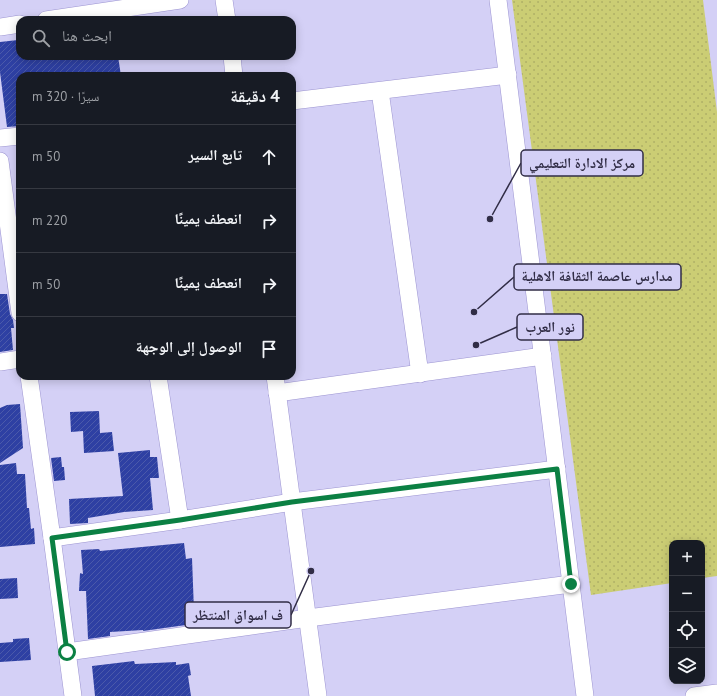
<!DOCTYPE html>
<html lang="ar">
<meta charset="utf-8">
<style>
:root{--surface:#171b24;--page:#20242c;--text:#f1f3f6;--muted:#9ea1a6;--line:#363941}
body{margin:0;font-family:"PT Sans","Noto Naskh Arabic",sans-serif;background:var(--page);color:var(--text);direction:rtl}
.controls{position:absolute;right:12px;bottom:12px;display:grid;overflow:hidden;border-radius:8px;box-shadow:0 2px 10px #0003}
.controls button{width:36px;height:36px;display:grid;place-items:center;padding:0;border:0;border-bottom:1px solid var(--line);background:var(--surface);color:var(--text);font:20px sans-serif}
.stop{position:absolute;width:12px;height:12px;margin:-9px;border:3px solid #0b8043;border-radius:50%;background:#fff}
.stop.end{background:#0b8043;border-color:#fff;box-shadow:0 1px 4px #0008}
.list{margin:0;padding:0;list-style:none}
h2{display:flex;justify-content:space-between;align-items:center;height:52px;margin:0;padding:0 16px;font-size:17px}
h2 small{font-size:13px;font-weight:400;color:var(--muted)}
.list li{display:grid;grid-template-columns:26px 1fr auto;gap:12px;align-items:center;box-sizing:border-box;height:64px;padding:0 16px;border-top:1px solid var(--line)}
.list b{display:block;font-size:15px;white-space:nowrap}
.list em{font-size:13px;font-style:normal;color:var(--muted)}
.icon{flex:none;width:22px;height:22px;fill:none;stroke:currentColor;stroke-width:2;stroke-linecap:round;stroke-linejoin:round}
.map{position:relative;flex:none;width:717px;height:696px;overflow:hidden;direction:ltr}
.search{position:absolute;background:var(--surface);box-shadow:0 2px 10px #0003;left:16px;top:16px;width:280px;height:44px;display:flex;align-items:center;gap:10px;box-sizing:border-box;padding:0 14px;border-radius:12px;color:var(--muted);font-size:15px}
.panel{position:absolute;background:var(--surface);box-shadow:0 2px 10px #0003;left:16px;top:72px;width:280px;height:308px;border-radius:12px;direction:rtl}
.map>svg:first-child{display:block}
</style>
<div class="map">
<svg width="717" height="696" viewBox="0 0 717 696">
<defs>
<pattern id="grass-dots" width="8" height="8" patternUnits="userSpaceOnUse"><rect width="8" height="8" fill="#cbcd74"/><path d="M2 2h.1M6 6h.1" fill="none" stroke="#afb066" stroke-width="1.8" stroke-linecap="round"/></pattern>
<pattern id="building-hatch" width="6" height="6" patternUnits="userSpaceOnUse"><rect width="6" height="6" fill="#2e40a3"/><path d="M-1 1l2-2M0 6l6-6M5 7l2-2" fill="none" stroke="#4b5aaa"/></pattern>
</defs>
<rect width="100%" height="100%" fill="#d4d0f6"/>
<!-- grass -->
<polygon fill="url(#grass-dots)" points="512,0 703,0 717,112 717,576 702,578 702,543 672,543 672,583 591,595"/>
<!-- building -->
<g fill="url(#building-hatch)">
<polygon points="18,40 20,40 20,56 66,56 66,58 79,56 118,56 121,76 20,76 20,126 7,127 0,72 0,42"/>
<polygon points="0,294 7,294 10,314 13,320 14,328 11,328 13,350 0,352"/>
<polygon points="20,404 23,448 0,463 0,408 7,405"/>
<polygon points="99,411 100,433 112,432 114,451 84,453 83,431 71,432 70,412"/>
<polygon points="150,450 150,457 157,457 159,478 150,478 153,510 124,512 88,518 88,523 70,524 69,499 123,496 118,453"/>
<polygon points="61,457 62,467 64,467 65,480 54,481 51,458"/>
<polygon points="16,463 17,474 25,474 27,508 29,508 31,529 34,528 35,544 0,547 0,465"/>
<polygon points="184,543 186,559 192,558 194,611 192,612 193,624 143,631 143,630 110,632 110,636 88,639 86,591 79,591 80,573 83,574 81,550 99,549 100,551"/>
<polygon points="17,578 18,598 0,599 0,579"/>
<polygon points="29,638 31,660 0,662 0,643 13,642 13,639"/>
<polygon points="134,661 135,664 176,662 176,665 189,663 191,675 188,676 191,696 95,696 92,666"/>
</g>
<g fill="none" stroke-linecap="round" stroke-linejoin="round">
<defs>
<g id="minor">
<polyline points="224,0 227,20"/>
<polyline points="498,0 585,696"/>
<polyline points="46,20 180,0"/>
<polyline points="0,27 20,24"/>
<polyline points="232,56 234,76"/>
<polyline points="380,91 420,374"/>
<polyline points="292,101 508,75"/>
<polyline points="0,138 20,136"/>
<polyline points="0,161 20,313"/>
<polyline points="0,362 20,359"/>
<polyline points="29,376 52,538 73,696"/>
<polyline points="158,376 180,520"/>
<polyline points="275,376 318,696"/>
<polyline points="277,393 543,356"/>
<polyline points="52,538 180,520 292,502 557,469"/>
<polyline points="67,652 308,618 571,584"/>
<polyline points="694,696 717,693"/>
</g>
</defs>
<!-- minor casing -->
<use href="#minor" stroke="#9c94d1" stroke-width="18"/>
<!-- minor -->
<use href="#minor" stroke="#fff" stroke-width="17"/>
</g>
<g fill="none" stroke-linecap="round" stroke-linejoin="round">
<!-- route -->
<polyline stroke="#0b8043" stroke-width="5" points="67,652 52,538 180,520 292,502 557,469 571,584"/>
</g>
<!-- callouts -->
<path fill="none" stroke="#312d46" stroke-width="1.5" d="M490 219L521 163M474 312L514 277M476 345L517 327M311 571L291 615"/>
<g fill="#312d46" stroke="#d4d0f6" stroke-width="1.5">
<circle cx="490" cy="219" r="4"/>
<circle cx="474" cy="312" r="4"/>
<circle cx="476" cy="345" r="4"/>
<circle cx="311" cy="571" r="4"/>
</g>
<g fill="#d4d0f6" stroke="#312d46" stroke-width="1.5">
<rect x="521" y="150" width="122" height="26" rx="4"/>
<rect x="514" y="264" width="167" height="26" rx="4"/>
<rect x="517" y="314" width="66" height="26" rx="4"/>
<rect x="185" y="602" width="106" height="26" rx="4"/>
</g>
<g font-size="14" text-anchor="middle" font-weight="bold" fill="#312d46">
<text x="582" y="168">مركز الادارة التعليمي</text>
<text x="597" y="281">مدارس عاصمة الثقافة الاهلية</text>
<text x="550" y="332">نور العرب</text>
<text x="238" y="620">ف اسواق المنتظر</text>
</g>
</svg>
<div class="controls">
<button>+</button>
<button>−</button>
<button><svg class="icon" aria-label="locate" viewBox="0 0 24 24"><circle cx="12" cy="12" r="6"/><path d="M12 2v4M12 18v4M2 12h4M18 12h4"/></svg></button>
<button><svg class="icon" aria-label="layers" viewBox="0 0 24 24"><path d="M12 4l9 5-9 5-9-5zM3 14l9 5 9-5"/></svg></button>
</div>
<div class="stop" style="left:67px;top:652px"></div>
<div class="stop end" style="left:571px;top:584px"></div>
<div class="search"><svg class="icon" aria-label="search" viewBox="0 0 24 24"><circle cx="10" cy="10" r="6"/><path d="M15 15l6 6"/></svg>ابحث هنا</div>
<section class="panel">
<h2>4 دقيقة<small>سيرًا · 320 m</small></h2>
<ul class="list">
<li><svg class="icon" aria-label="ahead" viewBox="0 0 24 24"><path d="M12 20V5M6 11l6-6 6 6"/></svg><div><b>تابع السير</b></div><em>50 m</em></li>
<li><svg class="icon" aria-label="right" viewBox="0 0 24 24"><path d="M7 20v-9h11M14 6l5 5-5 5"/></svg><div><b>انعطف يمينًا</b></div><em>220 m</em></li>
<li><svg class="icon" aria-label="right" viewBox="0 0 24 24"><path d="M7 20v-9h11M14 6l5 5-5 5"/></svg><div><b>انعطف يمينًا</b></div><em>50 m</em></li>
<li><svg class="icon" aria-label="arrive" viewBox="0 0 24 24"><path d="M6 21V4h12l-3 4 3 4H6"/></svg><div><b>الوصول إلى الوجهة</b></div></li>
</ul>
</section>
</div>
